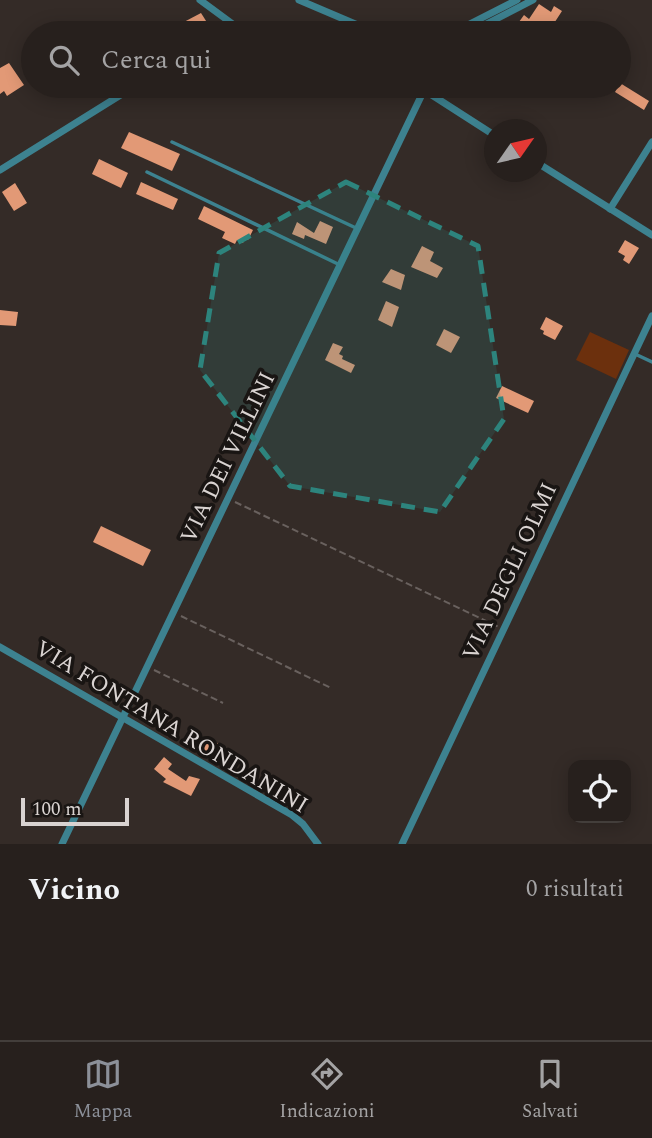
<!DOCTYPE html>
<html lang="it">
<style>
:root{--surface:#27201d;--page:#332d2a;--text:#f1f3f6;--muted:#a4a3a4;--line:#433e3b;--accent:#8c9099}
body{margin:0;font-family:Spectral,serif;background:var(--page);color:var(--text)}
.controls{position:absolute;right:21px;bottom:21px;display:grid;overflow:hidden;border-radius:14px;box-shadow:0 4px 18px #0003}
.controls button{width:63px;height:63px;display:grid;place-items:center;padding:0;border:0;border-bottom:2px solid var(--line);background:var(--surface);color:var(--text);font:35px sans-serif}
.compass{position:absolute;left:484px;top:119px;width:63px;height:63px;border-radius:50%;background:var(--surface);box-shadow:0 4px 18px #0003;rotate:56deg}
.scale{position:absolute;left:21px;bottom:18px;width:108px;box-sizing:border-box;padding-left:7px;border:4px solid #d9d3d1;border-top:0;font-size:19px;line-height:24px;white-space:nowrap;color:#d9d3d1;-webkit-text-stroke:5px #191513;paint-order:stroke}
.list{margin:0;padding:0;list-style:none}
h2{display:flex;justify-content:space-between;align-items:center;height:91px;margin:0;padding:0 28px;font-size:30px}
h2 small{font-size:23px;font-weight:400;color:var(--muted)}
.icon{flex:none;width:38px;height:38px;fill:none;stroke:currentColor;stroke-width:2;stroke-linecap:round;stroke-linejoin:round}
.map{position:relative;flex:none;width:652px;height:844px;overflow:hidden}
.search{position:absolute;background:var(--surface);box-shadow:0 4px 18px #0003;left:21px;right:21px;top:21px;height:77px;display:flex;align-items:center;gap:18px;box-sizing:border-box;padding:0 24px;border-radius:38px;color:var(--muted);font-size:26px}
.sheet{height:196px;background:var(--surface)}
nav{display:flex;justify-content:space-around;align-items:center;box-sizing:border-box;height:98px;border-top:2px solid var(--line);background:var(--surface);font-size:19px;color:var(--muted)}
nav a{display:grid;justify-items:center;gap:4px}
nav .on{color:var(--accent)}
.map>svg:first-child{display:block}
</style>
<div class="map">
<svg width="652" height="844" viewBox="0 0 652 844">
<rect width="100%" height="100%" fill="#342b27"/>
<!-- green -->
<polygon fill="#6c300d" points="590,332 629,350 616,379 576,360"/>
<!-- building -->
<g fill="#e29976">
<polygon points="539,4 551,12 554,6 562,11 551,28 541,21 532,33 511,33 524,15 529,19"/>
<polygon points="201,13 208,24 194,33 163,33"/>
<polygon points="9,63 24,85 7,96 4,91 0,94 0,68"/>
<polygon points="620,83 649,101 644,110 615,92"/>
<polygon points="129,132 180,154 172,171 121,148"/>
<polygon points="99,159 128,173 121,188 92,174"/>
<polygon points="141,182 178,199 173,210 136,194"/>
<polygon points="15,183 27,203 14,211 2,192"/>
<polygon points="204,206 253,230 248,240 245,239 243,243 237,240 235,244 222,238 225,232 198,219"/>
<polygon points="320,221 333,227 326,244 305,235 304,239 292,234 297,222 314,233"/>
<polygon points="625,240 639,248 629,264 623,260 625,256 618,252"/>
<polygon points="422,246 434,252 430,261 443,268 437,278 411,267"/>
<polygon points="391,269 405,275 401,290 382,282"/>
<polygon points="386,301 399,307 392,327 378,320"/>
<polygon points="0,310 18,312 16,326 0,325"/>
<polygon points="546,317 563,326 555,340 543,334 544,331 540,329"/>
<polygon points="444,329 460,337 451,353 436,345"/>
<polygon points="333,343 343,347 339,354 343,356 342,359 355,365 351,373 325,360"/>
<polygon points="502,386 534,401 528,413 496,398"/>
<polygon points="101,526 151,550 143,566 93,542"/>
<polygon points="208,738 223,746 218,759 202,750"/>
<polygon points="164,757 172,764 168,769 186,781 189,776 200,779 191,796 163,782 166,779 154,769"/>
</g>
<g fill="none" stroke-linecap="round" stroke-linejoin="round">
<!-- path -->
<g stroke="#69615e" stroke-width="2" stroke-dasharray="7 3.5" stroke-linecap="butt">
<polyline points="235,502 499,627"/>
<polyline points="181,616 331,688"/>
<polyline points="154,670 223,703"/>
</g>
<!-- service -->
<g stroke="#3d8290" stroke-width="3.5">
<polyline points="172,142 356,228"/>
<polyline points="147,172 340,265"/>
<polyline points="635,354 652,362"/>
</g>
<!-- minor -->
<g stroke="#3d8290" stroke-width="7">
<polyline points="200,0 234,25 235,29 228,33"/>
<polyline points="299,0 360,26 393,33"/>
<polyline points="452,33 517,0"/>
<polyline points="469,33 533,0"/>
<polyline points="424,90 494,135"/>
<polyline points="536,162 652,235"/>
<polyline points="0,170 135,86"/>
<polyline points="610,209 652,142"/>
<polyline points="0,647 292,815 303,824 318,844"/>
<polyline points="62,844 426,86"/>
<polyline points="402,844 652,316"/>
</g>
</g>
<!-- marked area -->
<path fill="#2d847d" fill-opacity="0.2" stroke="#2d847d" stroke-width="5" stroke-dasharray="14 9" stroke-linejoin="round" d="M 346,182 L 478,246 L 504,419 L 440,512 L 290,486 L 200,370 L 219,253 Z"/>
<g text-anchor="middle" stroke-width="7" stroke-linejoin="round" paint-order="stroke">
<!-- street labels -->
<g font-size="23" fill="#d9d3d1" stroke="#191513">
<text transform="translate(227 457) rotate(-64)" y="8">VIA DEI VILLINI</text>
<text transform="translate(509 571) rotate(-65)" y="8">VIA DEGLI OLMI</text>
<text transform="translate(172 726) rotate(31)" y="8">VIA FONTANA RONDANINI</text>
</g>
</g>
</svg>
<div class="controls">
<button><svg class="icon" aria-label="locate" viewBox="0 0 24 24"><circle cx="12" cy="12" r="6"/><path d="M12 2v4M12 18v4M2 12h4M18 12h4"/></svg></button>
</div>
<svg class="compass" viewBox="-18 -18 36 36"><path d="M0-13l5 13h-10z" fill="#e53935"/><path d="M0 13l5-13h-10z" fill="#a4a3a4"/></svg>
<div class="scale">100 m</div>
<div class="search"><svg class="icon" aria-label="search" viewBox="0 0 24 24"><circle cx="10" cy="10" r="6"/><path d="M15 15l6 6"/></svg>Cerca qui</div>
</div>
<section class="sheet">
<h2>Vicino<small>0 risultati</small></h2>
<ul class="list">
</ul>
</section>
<nav>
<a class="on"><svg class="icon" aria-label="map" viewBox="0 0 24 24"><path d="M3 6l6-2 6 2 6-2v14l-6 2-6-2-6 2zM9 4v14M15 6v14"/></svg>Mappa</a>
<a><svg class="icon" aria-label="directions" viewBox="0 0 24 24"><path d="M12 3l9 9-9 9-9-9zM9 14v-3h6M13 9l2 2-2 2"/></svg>Indicazioni</a>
<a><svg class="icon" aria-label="saved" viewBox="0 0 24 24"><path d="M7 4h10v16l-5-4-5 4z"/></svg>Salvati</a>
</nav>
